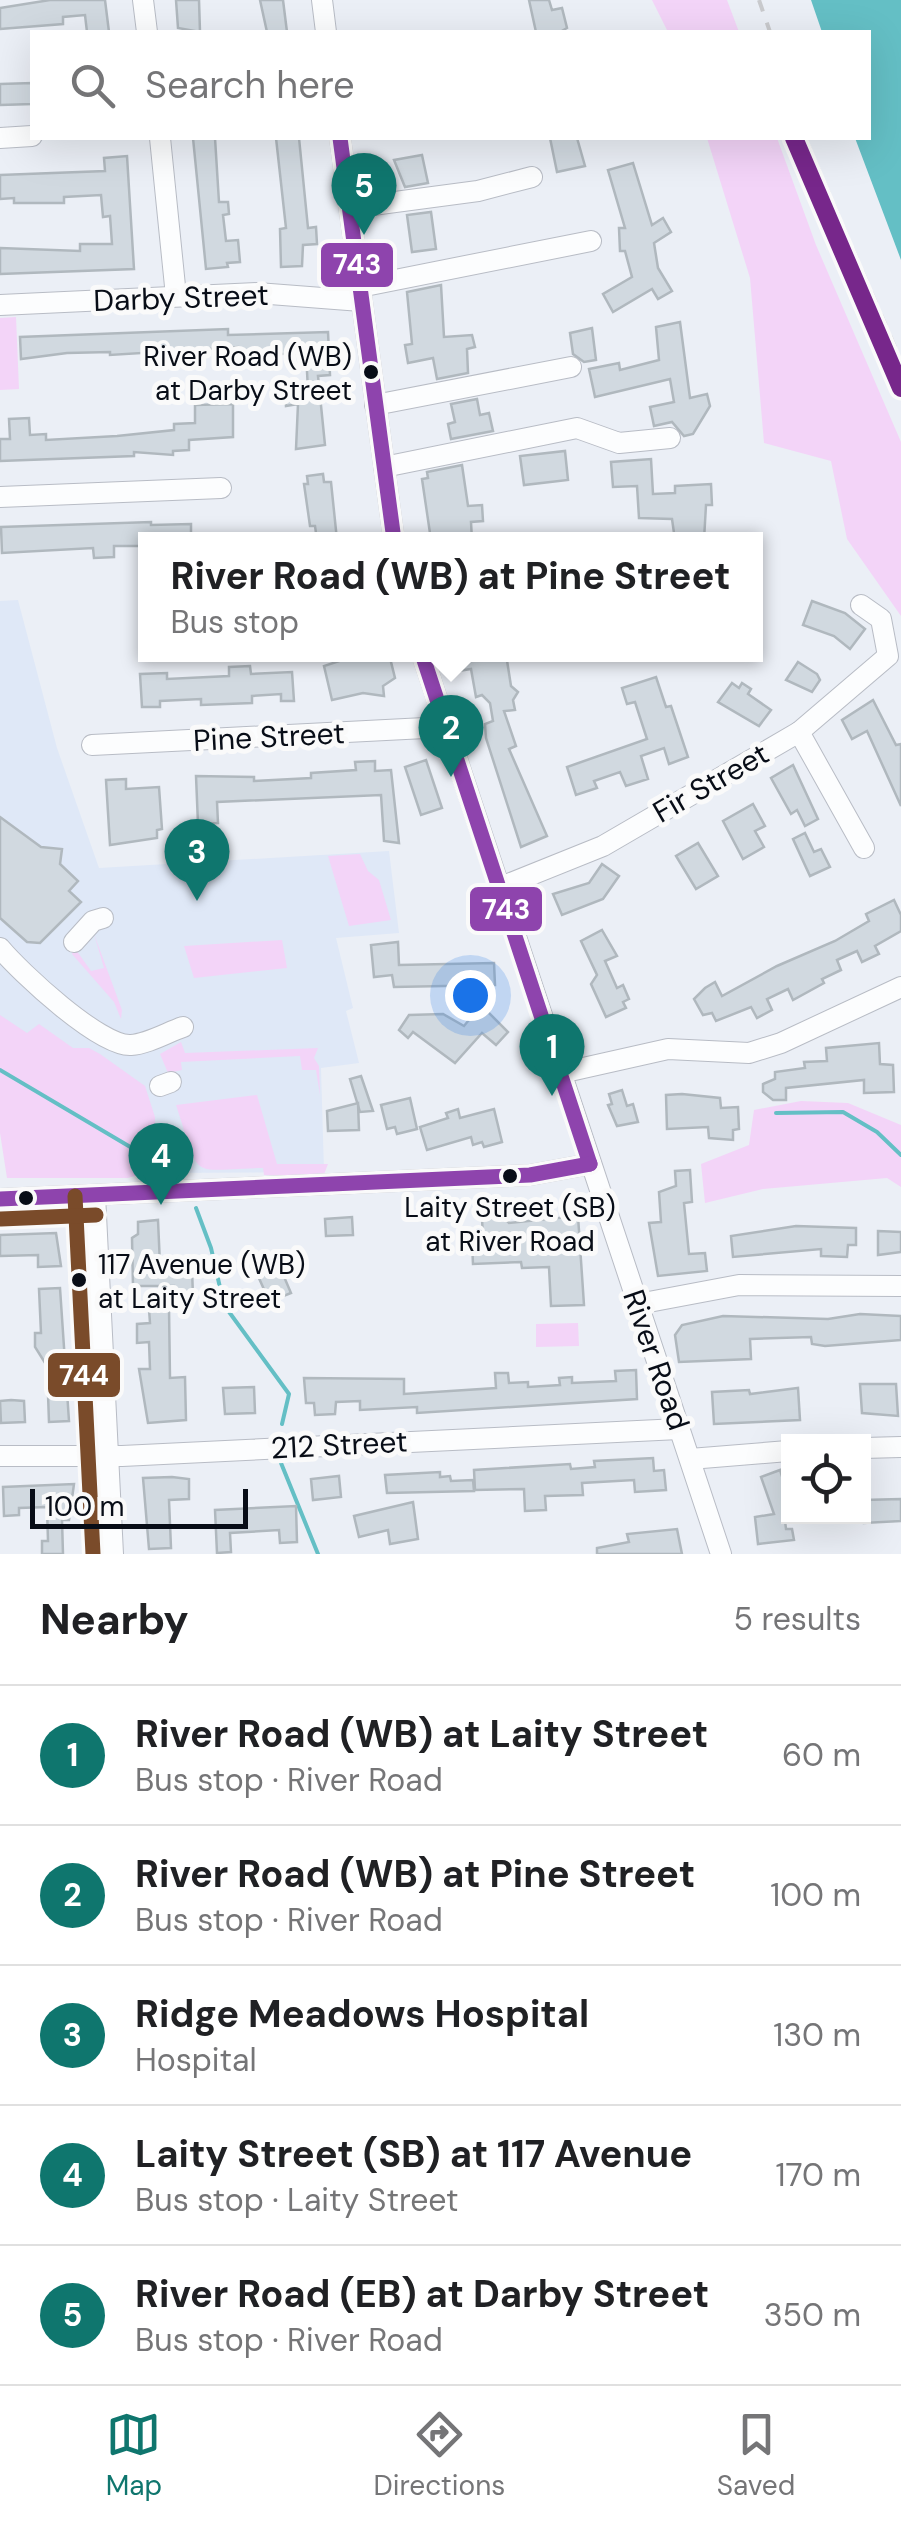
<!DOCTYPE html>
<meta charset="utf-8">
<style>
:root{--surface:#fff;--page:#f6f6f6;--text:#202124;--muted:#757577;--line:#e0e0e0;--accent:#0f766e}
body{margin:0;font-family:"DM Sans",sans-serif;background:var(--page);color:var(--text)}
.controls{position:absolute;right:30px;bottom:30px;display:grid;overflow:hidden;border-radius:0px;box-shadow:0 10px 40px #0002}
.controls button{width:90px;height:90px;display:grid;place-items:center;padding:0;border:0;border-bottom:2px solid var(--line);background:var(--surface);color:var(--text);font:50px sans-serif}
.scale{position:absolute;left:30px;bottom:25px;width:218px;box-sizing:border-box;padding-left:10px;border:5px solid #080d17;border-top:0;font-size:28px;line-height:35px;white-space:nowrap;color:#080d17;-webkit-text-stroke:8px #fafafa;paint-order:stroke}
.you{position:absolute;left:470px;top:995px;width:35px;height:35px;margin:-25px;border:8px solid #fff;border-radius:50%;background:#1a73e8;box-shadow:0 0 0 15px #1a73e833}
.badge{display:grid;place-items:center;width:65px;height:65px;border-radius:50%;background:var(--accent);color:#fff;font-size:32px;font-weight:700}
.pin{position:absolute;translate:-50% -82px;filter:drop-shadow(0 2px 5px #0008)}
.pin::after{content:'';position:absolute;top:52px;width:35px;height:30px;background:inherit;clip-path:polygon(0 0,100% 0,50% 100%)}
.popup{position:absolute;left:138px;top:532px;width:625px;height:130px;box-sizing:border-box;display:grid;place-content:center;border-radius:0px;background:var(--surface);filter:drop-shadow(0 2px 8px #0005);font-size:32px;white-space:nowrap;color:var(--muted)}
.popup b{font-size:38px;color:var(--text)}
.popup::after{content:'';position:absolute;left:50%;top:100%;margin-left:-20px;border:20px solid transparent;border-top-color:var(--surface)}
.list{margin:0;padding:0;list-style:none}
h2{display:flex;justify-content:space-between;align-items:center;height:130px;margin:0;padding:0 40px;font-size:42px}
h2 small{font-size:32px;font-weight:400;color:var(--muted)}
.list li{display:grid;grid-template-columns:65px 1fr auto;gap:30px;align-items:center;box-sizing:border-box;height:140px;padding:0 40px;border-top:2px solid var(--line)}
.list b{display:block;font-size:38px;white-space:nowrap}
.list p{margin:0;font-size:32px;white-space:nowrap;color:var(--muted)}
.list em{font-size:32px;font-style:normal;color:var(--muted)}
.icon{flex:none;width:55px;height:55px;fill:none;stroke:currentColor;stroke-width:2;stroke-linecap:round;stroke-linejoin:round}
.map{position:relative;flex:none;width:901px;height:1554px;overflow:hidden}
.search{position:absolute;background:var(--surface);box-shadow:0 10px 40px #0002;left:30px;right:30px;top:30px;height:110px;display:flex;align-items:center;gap:25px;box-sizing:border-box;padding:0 35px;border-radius:0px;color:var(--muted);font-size:38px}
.sheet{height:830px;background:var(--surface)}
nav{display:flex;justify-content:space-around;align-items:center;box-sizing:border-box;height:140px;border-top:2px solid var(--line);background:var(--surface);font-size:28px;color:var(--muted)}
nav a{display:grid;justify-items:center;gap:5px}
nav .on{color:var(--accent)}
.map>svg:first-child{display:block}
</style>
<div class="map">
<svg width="901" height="1554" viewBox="0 0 901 1554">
<rect width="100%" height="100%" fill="#ebeff6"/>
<!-- built -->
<polygon fill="#dfe8f7" points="18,600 57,748 99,868 389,851 399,933 336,938 353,1008 346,1011 359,1063 321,1068 324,1172 160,1173 75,1069 0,1018 0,601"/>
<!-- green -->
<g fill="#f3d4f8">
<polygon points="652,0 727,0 739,32 668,32"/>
<polygon points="707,138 777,138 816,245 901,442 901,616 847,539 831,461 764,443 750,278"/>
<polygon points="16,317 19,389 0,390 0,318"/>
<polygon points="360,854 368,871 379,880 391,920 349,926 328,856"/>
<polygon points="94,934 122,1010 121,1019 114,1002 72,954 74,947 91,971 104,968"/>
<polygon points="282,940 287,968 194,978 184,946"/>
<polygon points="0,1015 27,1033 39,1024 73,1048 89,1048 100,1054 145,1086 155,1117 155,1160 148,1172 128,1178 7,1178 0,1133"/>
<polygon points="181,1042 185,1053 318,1048 314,1058 319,1066 320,1095 316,1070 302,1070 300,1056 181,1062 182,1070 168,1073 160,1054"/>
<path d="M 257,1095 L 277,1164 L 328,1164 L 323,1177 L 264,1175 L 263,1168 C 187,1169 202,1184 176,1105 Z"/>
<polygon points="801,1101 848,1103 901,1125 901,1187 887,1178 763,1189 705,1203 701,1164 749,1145 754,1110"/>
<polygon points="578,1323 579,1346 536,1347 536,1324"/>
</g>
<!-- water -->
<polygon fill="#64bfc5" points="811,0 901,0 901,260 855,138 868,138 868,32 822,32"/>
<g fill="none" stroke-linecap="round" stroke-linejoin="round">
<!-- stream -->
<g stroke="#64bfc5" stroke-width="4">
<polyline points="0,1070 154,1161"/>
<polyline points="776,1113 843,1112 877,1132 901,1155"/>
<polyline points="196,1208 211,1248 224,1305 289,1394 282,1424"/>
<polyline points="281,1463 318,1554"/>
</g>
</g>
<!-- building -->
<g fill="#d1d9e0" stroke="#b0b8be" stroke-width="2.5">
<polygon points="50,0 105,0 109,32 87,32 85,15 63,17 63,24 0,29 0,8"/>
<polygon points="176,0 199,0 200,32 178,28"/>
<polygon points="260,0 283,0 287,32 267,32"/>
<polygon points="529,0 549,0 552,10 562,8 567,28 560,32 536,32"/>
<polygon points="32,83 32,104 0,105 0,84"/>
<polygon points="193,138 215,138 219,202 228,202 229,214 223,215 226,241 238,240 240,262 227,263 228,267 206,269"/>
<polygon points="276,138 299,138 308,228 316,227 317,244 303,245 302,266 281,267 280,229 286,228"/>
<polygon points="550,138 577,138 585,166 557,172"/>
<polygon points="422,155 428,183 405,187 394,160"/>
<polygon points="127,156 134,269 0,274 0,248 80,251 80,244 112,244 110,216 103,217 101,195 64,197 64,203 14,203 14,198 0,199 0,175 105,171 104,158"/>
<polygon points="633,163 652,225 663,218 671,232 654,243 658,268 672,291 658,299 652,289 613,312 603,294 632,277 625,251 620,251 619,228 625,228 608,170"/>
<polygon points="431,212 436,249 412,252 407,215"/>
<polygon points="441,285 444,337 472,335 475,347 467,349 468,373 437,379 433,358 408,363 405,345 412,344 407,292"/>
<polygon points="680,322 690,398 707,394 710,406 693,434 684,436 672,422 654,426 650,407 674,402 670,379 595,397 589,369 619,363 620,370 659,360 656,327"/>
<polygon points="592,328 596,360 584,362 573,354 570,333"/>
<polygon points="228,329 228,335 328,332 330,375 318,376 325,445 296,449 298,404 286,406 285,392 308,390 306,353 253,355 238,352 238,347 110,355 110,352 67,353 21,359 20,337"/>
<polygon points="477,399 480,415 489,413 493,431 451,439 448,424 455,422 451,404"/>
<polygon points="233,404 233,437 189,440 189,450 173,451 173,455 134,452 134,456 0,461 0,439 10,439 9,419 29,418 30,435 46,434 46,440 117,436 174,430 174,424 195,423 195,405"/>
<polygon points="565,451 568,480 524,485 520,456"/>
<polygon points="651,459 653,494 675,493 675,486 711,484 712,505 706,505 704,540 675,540 672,519 639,518 637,486 613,487 611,462"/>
<polygon points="462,465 468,506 482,505 483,521 471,522 472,540 431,540 422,479 428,478 427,472"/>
<polygon points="323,474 324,482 331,482 337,540 317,540 315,526 310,526 304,484 308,484 307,476"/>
<polygon points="151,522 151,525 191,524 191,540 146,540 146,546 114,546 114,557 94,558 93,548 2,553 1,527"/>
<polygon points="812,601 845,613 865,629 850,649 834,636 803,625"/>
<polygon points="360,654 389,654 395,678 383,686 384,696 363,693 332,700 324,666"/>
<polygon points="506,654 511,686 518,692 513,700 515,710 504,711 516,746 509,749 547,836 521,847 486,738 485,724 493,721 490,703 482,695 476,697 471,669 458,671 456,656"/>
<polygon points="798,662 817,674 820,680 812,692 786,680"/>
<polygon points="250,666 251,674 292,672 294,701 281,701 281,694 252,696 252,703 201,705 201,699 160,701 160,707 142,707 140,674 167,673 167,679 229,676 229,667"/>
<polygon points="656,677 666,707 671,706 688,757 669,764 664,748 641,756 648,779 626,786 620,772 594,781 597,788 576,795 567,767 647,739 635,702 627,704 622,688"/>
<polygon points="732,683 739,688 742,683 751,689 748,694 771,710 759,726 718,702"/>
<polygon points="873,700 896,745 901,744 901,806 867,731 852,739 842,720"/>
<polygon points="426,760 442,808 421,815 405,767"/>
<polygon points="375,761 375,771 391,770 399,843 384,841 381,795 217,802 218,823 198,824 196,776 254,777 254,781 311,778 311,773 356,770 355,762"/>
<polygon points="793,765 818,819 805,826 797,810 791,814 771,778"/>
<polygon points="126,779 126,789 159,787 162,829 157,830 157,838 110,845 106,780"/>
<polygon points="753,804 765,826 755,831 764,847 743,859 723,821"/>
<polygon points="0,817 41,847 62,849 60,864 78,881 69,891 81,902 40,943 27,942 0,918"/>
<polygon points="805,833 814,852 821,849 830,867 810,876 793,839"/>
<polygon points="698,843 718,876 696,889 676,856"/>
<polygon points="602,864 619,876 603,899 562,915 553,894 589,883"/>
<polygon points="894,900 901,915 901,931 875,946 879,954 862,962 857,951 837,960 841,970 822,979 824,983 793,1000 788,989 767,999 772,1010 757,1018 751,1007 716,1021 712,1013 703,1015 694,999 705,988 715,982 722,996 777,966 835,941 869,921 866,914"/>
<polygon points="602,930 617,956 605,961 617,988 623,985 629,999 623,1002 626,1008 606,1017 591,984 597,975 581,941"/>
<polygon points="398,942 399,965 494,963 495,985 394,987 392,975 374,977 371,945"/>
<polygon points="477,1010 482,1014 486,1010 508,1032 496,1045 482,1033 455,1063 413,1032 408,1038 399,1030 409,1015 443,1014 464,1026"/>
<polygon points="879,1043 880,1064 893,1065 894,1092 864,1093 864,1080 786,1088 786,1100 773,1100 763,1092 763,1084 775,1079 775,1072 805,1068 804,1062 827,1061 826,1048"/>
<polygon points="361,1076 373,1111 360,1112 350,1079"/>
<polygon points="622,1090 627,1106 633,1104 638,1122 617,1126 608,1105 612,1104 609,1094"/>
<polygon points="682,1094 720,1098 721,1108 738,1107 739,1129 733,1130 733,1140 709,1138 708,1127 667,1129 666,1095"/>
<polygon points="410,1098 417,1129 397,1134 395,1127 387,1129 381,1105"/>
<polygon points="358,1103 359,1130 328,1131 327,1111"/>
<polygon points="458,1109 460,1118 494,1109 502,1142 484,1147 482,1142 473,1145 471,1137 427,1150 420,1127 448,1118 446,1113"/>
<polygon points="690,1170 692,1202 684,1203 689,1254 705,1253 707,1271 658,1276 649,1223 661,1222 659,1192 676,1186 675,1171"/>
<polygon points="502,1216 509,1223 578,1216 584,1305 551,1306 549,1267 522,1268 521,1262 473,1264 472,1243 483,1243 482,1217"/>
<polygon points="352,1217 353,1235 326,1236 325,1219"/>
<polygon points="158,1220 160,1265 164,1269 192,1268 193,1297 174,1298 174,1286 133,1286 132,1238 138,1234 138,1222"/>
<polygon points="796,1226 856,1228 856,1245 848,1245 847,1257 821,1256 821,1249 733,1257 731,1236"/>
<polygon points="878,1231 901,1232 901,1252 878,1255"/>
<polygon points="56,1233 61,1266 38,1267 38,1255 0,1256 0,1235"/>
<polygon points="279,1265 291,1293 276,1299 273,1293 267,1296 258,1276"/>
<polygon points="60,1288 69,1421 49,1422 47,1366 35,1347 35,1333 41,1333 39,1289"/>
<polygon points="169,1308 170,1378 185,1377 186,1420 148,1423 139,1369 150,1369 149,1342 137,1343 137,1324 150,1323 149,1309"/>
<polygon points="860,1314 901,1316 901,1340 825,1346 812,1344 811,1337 750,1339 751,1359 679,1362 675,1335 682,1325 723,1316 828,1319"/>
<polygon points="636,1370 637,1399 417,1413 417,1407 360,1410 360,1401 336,1402 335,1414 315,1415 314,1403 306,1403 304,1378 404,1379 404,1394 496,1388 495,1373 508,1373 509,1383 528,1382 528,1387 560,1385 559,1378 572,1377 572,1383 616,1381 615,1371"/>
<polygon points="860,1384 896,1384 898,1416 862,1413"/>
<polygon points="254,1387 255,1413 225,1414 223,1388"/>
<polygon points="798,1388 800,1420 714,1424 712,1392 749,1390 750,1394"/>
<polygon points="11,1400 24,1401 25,1422 1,1423 0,1401"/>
<polygon points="653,1458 654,1471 664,1470 666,1490 635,1492 634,1480 582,1483 583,1495 545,1496 546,1510 525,1511 524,1489 475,1490 474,1470 570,1464 571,1469 595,1467 594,1461"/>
<polygon points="780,1470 788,1496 783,1504 786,1529 792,1529 794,1540 758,1544 755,1517 774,1514 761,1477"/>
<polygon points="440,1472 440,1477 450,1476 451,1481 473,1480 474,1491 387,1493 385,1475"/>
<polygon points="339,1476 341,1497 313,1500 311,1479"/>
<polygon points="172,1477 189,1479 189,1499 169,1500 171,1548 149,1549 143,1478"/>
<polygon points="74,1484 69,1520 62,1520 63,1554 42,1554 42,1541 48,1541 47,1507 19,1508 19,1515 4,1516 3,1487"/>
<polygon points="901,1499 901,1521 864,1523 864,1500"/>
<polygon points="413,1502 418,1539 390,1544 388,1530 359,1537 354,1516"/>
<polygon points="296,1506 297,1542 280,1543 279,1530 230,1533 231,1552 217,1553 215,1510"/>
<polygon points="677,1529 682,1554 597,1554 597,1548 629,1542 627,1534"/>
</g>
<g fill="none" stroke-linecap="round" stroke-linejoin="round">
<defs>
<g id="minor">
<polyline points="143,0 147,32"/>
<polyline points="322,0 326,32"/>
<polyline points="0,138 32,136"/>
<polyline points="160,138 176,296"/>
<polyline points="340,138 394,540"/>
<polyline points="350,208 478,191 532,177"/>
<polyline points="360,287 591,241"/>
<polyline points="0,305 257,293 361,301"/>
<polyline points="375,405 571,367"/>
<polyline points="384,467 577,428 619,443 670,438"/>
<polyline points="0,497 221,488"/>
<polyline points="422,654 721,1554"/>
<polyline points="799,732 888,656 881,619 861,605"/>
<polyline points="92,745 425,728 444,722"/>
<polyline points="501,887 603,846 799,732 864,848"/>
<polyline points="74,942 93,921 103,918"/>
<path d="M 0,948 C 20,972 100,1047 131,1045 C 148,1044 168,1032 183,1027"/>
<polyline points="561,1073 668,1049 749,1053 781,1043 901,987"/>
<polyline points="160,1086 171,1082"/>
<polyline points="95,1195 113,1554"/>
<polyline points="0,1199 530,1175 590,1164"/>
<polyline points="638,1304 739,1285 901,1286"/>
<polyline points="864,1448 901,1447"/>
<polyline points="0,1456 122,1456 679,1429"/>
<polyline points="690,1459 788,1451"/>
</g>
</defs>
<!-- minor casing -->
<use href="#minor" stroke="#b8bcc5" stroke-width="22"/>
<!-- minor -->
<use href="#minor" stroke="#fcfdfe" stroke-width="20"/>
<!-- rail -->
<g stroke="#c9cacd" stroke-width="4" stroke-dasharray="12 12" stroke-linecap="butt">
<polyline points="759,0 770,32"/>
<polyline points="805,138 901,361"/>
</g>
<defs>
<g id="bus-1">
<polyline points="340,138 394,540"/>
<polyline points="422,654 590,1164"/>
<polyline points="0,1199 530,1175 590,1164"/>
</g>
<g id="bus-2">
<polyline points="75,1196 93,1554"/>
<polyline points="1,1219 96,1215"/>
</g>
</defs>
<!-- bus-1 casing -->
<use href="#bus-1" stroke="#fafafa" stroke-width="22"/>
<!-- bus-2 casing -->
<use href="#bus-2" stroke="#fafafa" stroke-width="22"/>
<!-- bus-1 -->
<use href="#bus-1" stroke="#8e44ad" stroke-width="15"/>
<!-- bus-2 -->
<use href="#bus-2" stroke="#7a4b2a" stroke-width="15"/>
<defs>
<polyline id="rail-1" points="794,138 901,388"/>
</defs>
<!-- rail-1 casing -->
<use href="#rail-1" stroke="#fafafa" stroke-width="25"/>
<!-- rail-1 -->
<use href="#rail-1" stroke="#77278b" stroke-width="18"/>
</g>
<!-- markers -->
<g fill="#080d17" stroke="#fafafa" stroke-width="4">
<circle cx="371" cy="372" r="9"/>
<circle cx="510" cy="1176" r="9"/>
<circle cx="26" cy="1198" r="9"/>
<circle cx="79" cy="1280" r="9"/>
</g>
<g text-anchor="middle" stroke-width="10" stroke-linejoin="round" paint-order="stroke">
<!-- bus labels -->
<g font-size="28" fill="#080d17" stroke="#fafafa" text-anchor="end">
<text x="352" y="366">River Road (WB)<tspan x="352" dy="34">at Darby Street</tspan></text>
<text x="510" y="1217" text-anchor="middle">Laity Street (SB)<tspan x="510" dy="34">at River Road</tspan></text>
<text x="98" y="1274" text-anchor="start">117 Avenue (WB)<tspan x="98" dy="34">at Laity Street</tspan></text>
</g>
<!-- street labels -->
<g font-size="30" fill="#080d17" stroke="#fafafa">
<text transform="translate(181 298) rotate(-2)" y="10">Darby Street</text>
<text transform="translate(269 737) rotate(-3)" y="10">Pine Street</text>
<text transform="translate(711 783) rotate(-30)" y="10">Fir Street</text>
<text transform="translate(656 1360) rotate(71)" y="10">River Road</text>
<text transform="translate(339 1445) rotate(-3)" y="10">212 Street</text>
</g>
</g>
<g stroke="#fafafa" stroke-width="4">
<rect x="319" y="241" width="76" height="48" rx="10" fill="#8e44ad"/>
<rect x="468" y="885" width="76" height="48" rx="10" fill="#8e44ad"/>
<rect x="46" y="1351" width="76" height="48" rx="10" fill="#7a4b2a"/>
</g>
<g font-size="28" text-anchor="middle" font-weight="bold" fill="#fff">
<text x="357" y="274">743</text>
<text x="506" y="919">743</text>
<text x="84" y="1385">744</text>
</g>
</svg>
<div class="controls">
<button><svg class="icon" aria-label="locate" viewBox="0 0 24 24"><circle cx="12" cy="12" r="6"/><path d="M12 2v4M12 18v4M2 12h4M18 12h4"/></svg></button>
</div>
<div class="scale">100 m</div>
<div class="you"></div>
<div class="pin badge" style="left:552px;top:1096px">1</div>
<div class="pin badge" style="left:451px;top:777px">2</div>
<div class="popup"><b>River Road (WB) at Pine Street</b>Bus stop</div>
<div class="pin badge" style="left:197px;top:901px">3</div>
<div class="pin badge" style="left:161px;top:1205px">4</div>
<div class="pin badge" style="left:364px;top:235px">5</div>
<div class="search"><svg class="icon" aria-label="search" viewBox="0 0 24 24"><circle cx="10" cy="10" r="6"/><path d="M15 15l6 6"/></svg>Search here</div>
</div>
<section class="sheet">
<h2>Nearby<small>5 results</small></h2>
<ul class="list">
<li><span class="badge">1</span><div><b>River Road (WB) at Laity Street</b><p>Bus stop · River Road</p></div><em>60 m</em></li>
<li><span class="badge">2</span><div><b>River Road (WB) at Pine Street</b><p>Bus stop · River Road</p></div><em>100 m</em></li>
<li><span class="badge">3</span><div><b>Ridge Meadows Hospital</b><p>Hospital</p></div><em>130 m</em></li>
<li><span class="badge">4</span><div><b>Laity Street (SB) at 117 Avenue</b><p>Bus stop · Laity Street</p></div><em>170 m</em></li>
<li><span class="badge">5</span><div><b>River Road (EB) at Darby Street</b><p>Bus stop · River Road</p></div><em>350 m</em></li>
</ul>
</section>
<nav>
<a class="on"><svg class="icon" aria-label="map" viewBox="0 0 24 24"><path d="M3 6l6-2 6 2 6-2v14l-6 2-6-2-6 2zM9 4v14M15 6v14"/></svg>Map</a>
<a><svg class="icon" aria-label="directions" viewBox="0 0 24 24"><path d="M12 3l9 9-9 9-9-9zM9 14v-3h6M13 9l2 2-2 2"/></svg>Directions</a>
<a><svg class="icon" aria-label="saved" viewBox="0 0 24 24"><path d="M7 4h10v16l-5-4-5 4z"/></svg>Saved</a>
</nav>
